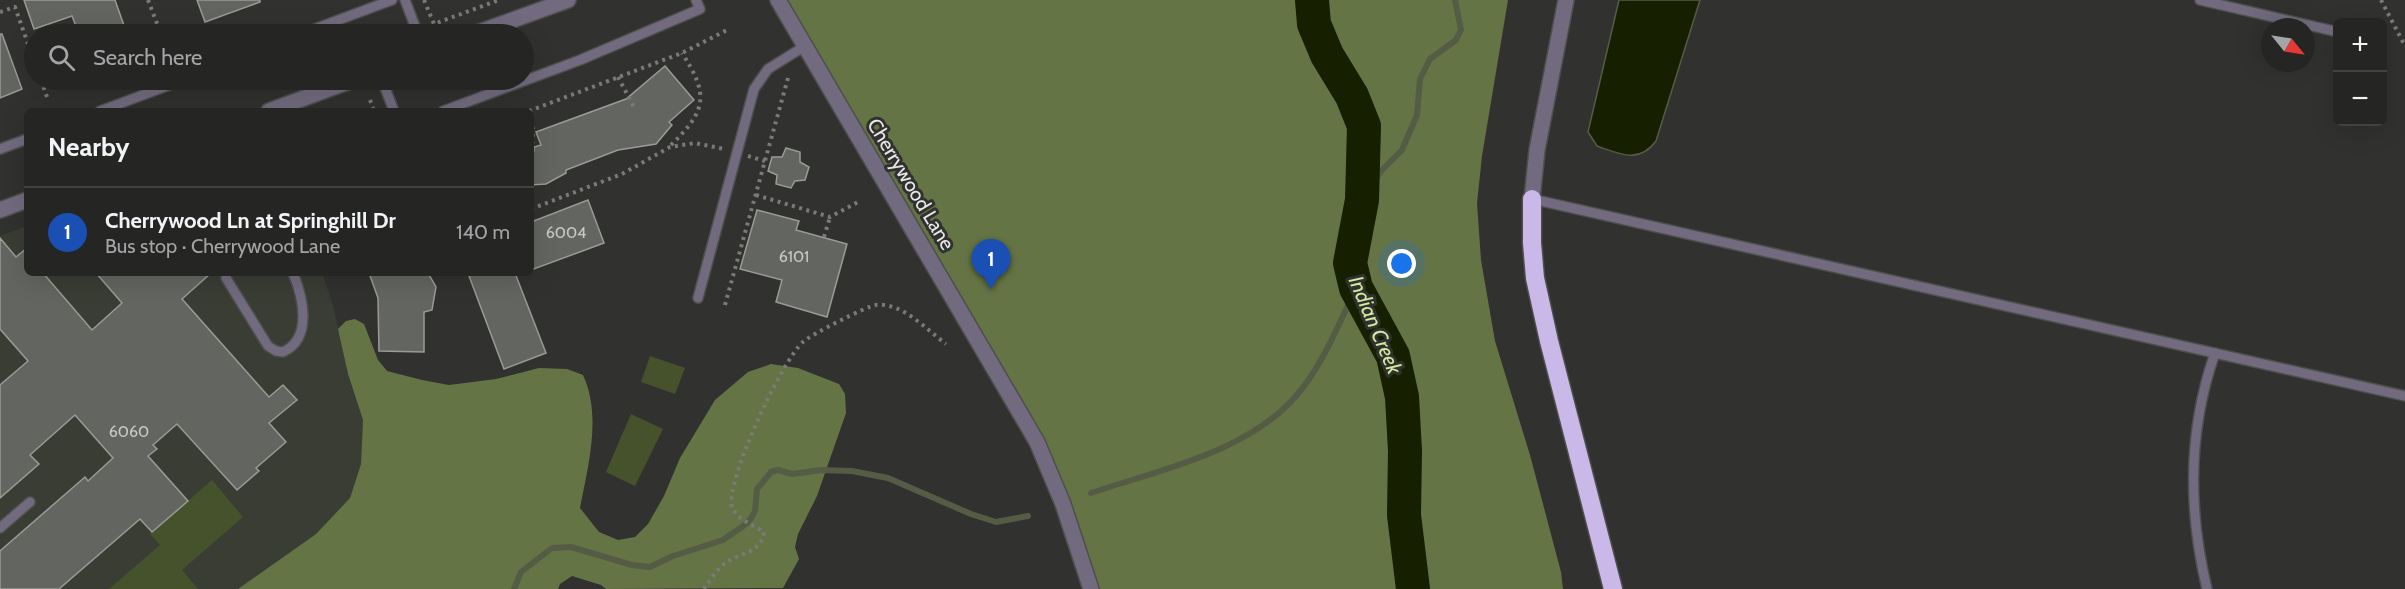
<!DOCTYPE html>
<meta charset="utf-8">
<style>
:root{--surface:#252623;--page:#2d2e2b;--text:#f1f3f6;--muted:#a3a5a6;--line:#424341;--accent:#c4a7f1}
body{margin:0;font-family:Cabin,sans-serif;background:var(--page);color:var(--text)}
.controls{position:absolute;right:18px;top:18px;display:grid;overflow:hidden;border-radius:9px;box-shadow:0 6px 24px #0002}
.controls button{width:54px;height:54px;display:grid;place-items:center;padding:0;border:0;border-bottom:2px solid var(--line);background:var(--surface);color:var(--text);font:30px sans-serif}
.compass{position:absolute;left:2261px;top:18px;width:54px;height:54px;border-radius:50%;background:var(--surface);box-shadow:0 6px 24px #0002;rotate:120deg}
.you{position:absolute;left:1402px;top:264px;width:21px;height:21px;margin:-15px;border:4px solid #fff;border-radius:50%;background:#1a73e8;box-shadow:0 0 0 9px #1a73e833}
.badge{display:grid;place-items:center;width:39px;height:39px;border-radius:50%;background:var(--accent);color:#fff;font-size:20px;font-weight:700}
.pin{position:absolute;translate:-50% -50px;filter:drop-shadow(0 2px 3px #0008)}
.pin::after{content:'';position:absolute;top:32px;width:21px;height:18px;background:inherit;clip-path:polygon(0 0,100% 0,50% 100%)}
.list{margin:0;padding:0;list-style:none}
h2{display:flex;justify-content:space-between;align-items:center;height:78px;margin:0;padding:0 24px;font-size:26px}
h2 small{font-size:20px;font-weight:400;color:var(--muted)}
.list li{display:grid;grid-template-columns:39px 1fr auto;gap:18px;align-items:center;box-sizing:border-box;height:90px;padding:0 24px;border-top:2px solid var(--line)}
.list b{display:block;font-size:22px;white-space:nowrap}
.list p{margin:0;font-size:20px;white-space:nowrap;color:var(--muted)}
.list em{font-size:20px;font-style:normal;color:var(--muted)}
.icon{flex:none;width:33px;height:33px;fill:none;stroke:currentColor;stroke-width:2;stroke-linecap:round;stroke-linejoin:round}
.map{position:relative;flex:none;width:2405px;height:589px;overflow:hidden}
.search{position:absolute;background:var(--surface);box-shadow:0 6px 24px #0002;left:24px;top:24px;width:510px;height:66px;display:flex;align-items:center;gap:15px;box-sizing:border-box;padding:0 21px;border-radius:33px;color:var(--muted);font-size:22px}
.panel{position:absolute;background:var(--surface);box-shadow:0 6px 24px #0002;left:24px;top:108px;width:510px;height:168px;border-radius:9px}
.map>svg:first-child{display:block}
</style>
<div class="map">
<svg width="2405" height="589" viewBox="0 0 2405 589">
<rect width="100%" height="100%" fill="#31322f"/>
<!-- built -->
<polygon fill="#393d34" points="27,226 27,273 322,273 333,305 348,374 363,420 361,464 350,498 316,534 238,589 0,589 0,236"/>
<!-- green -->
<g fill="#46522c">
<polygon points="650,356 685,368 675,394 641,382"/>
<polygon points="631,414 663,429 635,486 606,472"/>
<polygon points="212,480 243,517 182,570 198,589 109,589 160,545 150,534"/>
</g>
<!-- forest -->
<g fill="#657445">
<polygon points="778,0 1508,0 1482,156 1477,203 1481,260 1495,341 1530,455 1561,572 1563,589 1091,589 1051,471"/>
<path d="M 355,319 L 364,324 L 378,360 L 387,371 L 422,380 L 449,385 L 496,379 L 539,368 L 567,369 L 583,375 C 602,416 588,466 580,508 L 599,532 L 618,540 L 635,537 L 648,524 L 664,496 L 680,458 L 715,400 L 748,372 L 771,364 L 798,368 L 839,384 L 845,394 L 846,413 L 817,496 L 798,534 L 795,547 L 799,559 L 783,588 L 606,589 L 601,585 L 572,576 L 560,584 L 558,589 L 238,589 L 316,534 L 350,498 L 361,464 L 363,420 L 348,374 L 338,329 L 346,321 Z"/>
</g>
<!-- water -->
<path fill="#161f00" stroke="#555c46" stroke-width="1.5" d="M 1619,0 L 1700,0 L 1656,141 C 1639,164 1620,154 1597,146 L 1588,132 Z"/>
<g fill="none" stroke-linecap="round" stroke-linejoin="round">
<!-- stream -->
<g stroke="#555c46" stroke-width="6">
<polyline points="1362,200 1381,171 1402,150 1417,115 1420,79 1430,59 1456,40 1461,30 1455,0"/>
<path d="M 1091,493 C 1159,470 1248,452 1296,396 C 1323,365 1338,325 1356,288"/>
<polyline points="514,589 521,572 552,548 571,547 632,565 650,567 673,556 723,540 746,524 752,517 755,511 757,489 771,472 778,470 792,474 821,470 852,471 888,478 971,514 996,522 1028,516"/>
</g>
<!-- river -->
<polyline stroke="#161f00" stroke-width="34" points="1312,0 1314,24 1327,55 1352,96 1364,126 1362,200 1350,263 1356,288 1393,356 1402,397 1405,451 1404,515 1413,589"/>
</g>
<!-- building -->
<g fill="#636561" stroke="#999b97" stroke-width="1.5">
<polygon points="24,0 115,0 127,34 79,34 72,16 34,29"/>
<polygon points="197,0 260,0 260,2 205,22"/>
<polygon points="0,34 2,34 22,89 0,98"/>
<polygon points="665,66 694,100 669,122 672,125 656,144 618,150 566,170 566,173 546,184 531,185 531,152 534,151 534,147 541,145 536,132 626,99"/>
<polygon points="786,148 800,152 800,162 809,167 805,180 795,181 791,188 776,184 777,175 768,171 772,157 782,157"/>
<polygon points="588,200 604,243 531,270 531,222"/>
<polygon points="757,210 799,221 796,230 847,244 827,317 776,302 782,280 740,269"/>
<polygon points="0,238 16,257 27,248 27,273 43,273 92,330 122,303 96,273 211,273 182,299 269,397 283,385 297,400 269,423 286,442 256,468 259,471 237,490 177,424 153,445 157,449 148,456 188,501 152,532 140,519 59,589 0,589 0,551 85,477 88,481 113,458 75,415 30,455 39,464 0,498 0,385 28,361 0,329"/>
<polygon points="369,273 428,273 436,287 432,310 424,312 424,352 379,351 378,298"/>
<polygon points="477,273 515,273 546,353 504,369 469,276"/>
</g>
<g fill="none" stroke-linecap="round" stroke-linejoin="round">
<defs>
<g id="service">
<polyline points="405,0 418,34"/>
<polyline points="2200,0 2338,32"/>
<polyline points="301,34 392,0"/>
<polyline points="382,80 394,111"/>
<polyline points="100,111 183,80"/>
<polyline points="443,111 580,60 700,9 696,0"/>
<polyline points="0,149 27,139"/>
<polyline points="1532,199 2405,396"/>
<path d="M 226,278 L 268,346 L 276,351 L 283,352 C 313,338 303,297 293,273"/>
<polyline points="698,298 754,89 768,69 805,46"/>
<polyline points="0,528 30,502"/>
<path d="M 2207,589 C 2188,510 2188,430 2215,353"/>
</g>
<polyline id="minor" points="1532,199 1537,150 1566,0"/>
<g id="tertiary">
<polyline points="778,0 1037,442 1063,504 1091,589"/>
<polyline points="474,34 568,0"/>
<polyline points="269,111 353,80"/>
<polyline points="0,210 27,200"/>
</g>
<polyline id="motorway" points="1532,199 1532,243 1535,278 1549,341 1613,589"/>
</defs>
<!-- service casing -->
<use href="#service" stroke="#4e4f4d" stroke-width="12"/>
<!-- minor casing -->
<use href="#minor" stroke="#4e4f4d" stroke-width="18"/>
<!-- tertiary casing -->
<use href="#tertiary" stroke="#4e4f4d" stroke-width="18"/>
<!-- motorway casing -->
<use href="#motorway" stroke="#4e4f4d" stroke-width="21"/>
<!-- path -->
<g stroke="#7a7b79" stroke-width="4" stroke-dasharray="3 4.5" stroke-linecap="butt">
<polyline points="148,0 161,34"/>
<polyline points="424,0 434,24 499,0"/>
<polyline points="2381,0 2405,46"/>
<polyline points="0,12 15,7 34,61"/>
<polyline points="618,77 635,109"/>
<polyline points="41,80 47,97"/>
<polyline points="370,100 374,111"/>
<polyline points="529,111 682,53 727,30"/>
<polyline points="531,119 533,131 532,147"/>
<path d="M 671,145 C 707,110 709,95 682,53"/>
<polyline points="748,156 765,161"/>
<polyline points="756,195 830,217 858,202"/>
<polyline points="531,209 622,174 670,147 695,143 724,149"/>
<polyline points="824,237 830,217"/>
<polyline points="725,305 788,78"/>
<path d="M 704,589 C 710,580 717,570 725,563 C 739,553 762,553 764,532 C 754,525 736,519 732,507 C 725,482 782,360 803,342 C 810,335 867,306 876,305 C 902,302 927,330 946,344"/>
</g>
<!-- service -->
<use href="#service" stroke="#726b7f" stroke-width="9"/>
<!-- minor -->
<use href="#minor" stroke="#726b7f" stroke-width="15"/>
<!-- tertiary -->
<use href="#tertiary" stroke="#726b7f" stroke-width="15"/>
<!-- motorway -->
<use href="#motorway" stroke="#cab8e9" stroke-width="18"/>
</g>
<g text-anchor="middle" stroke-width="6" stroke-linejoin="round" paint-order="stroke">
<!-- number labels -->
<g font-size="16" fill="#c8c9c6">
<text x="566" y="238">6004</text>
<text x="794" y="262">6101</text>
<text x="129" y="437">6060</text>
</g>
<!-- street labels -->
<g font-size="20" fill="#e9eae8" stroke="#31322f">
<text transform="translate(911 184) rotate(59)" y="7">Cherrywood Lane</text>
</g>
<!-- water labels -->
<g font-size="21" font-style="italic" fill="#d2ea9f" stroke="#31322f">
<text transform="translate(1375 325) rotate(67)" y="7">Indian Creek</text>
</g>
</g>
</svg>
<div class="controls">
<button>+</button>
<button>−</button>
</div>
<svg class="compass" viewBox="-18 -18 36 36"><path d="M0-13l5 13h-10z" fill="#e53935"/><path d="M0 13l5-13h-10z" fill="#a3a5a6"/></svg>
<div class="you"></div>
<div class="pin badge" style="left:991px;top:289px;background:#1a4fb4">1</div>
<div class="search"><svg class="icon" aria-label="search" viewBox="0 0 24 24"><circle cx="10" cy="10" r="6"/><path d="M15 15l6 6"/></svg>Search here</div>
<section class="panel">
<h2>Nearby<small></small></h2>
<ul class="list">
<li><span class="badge" style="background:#1a4fb4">1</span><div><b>Cherrywood Ln at Springhill Dr</b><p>Bus stop · Cherrywood Lane</p></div><em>140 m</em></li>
</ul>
</section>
</div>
